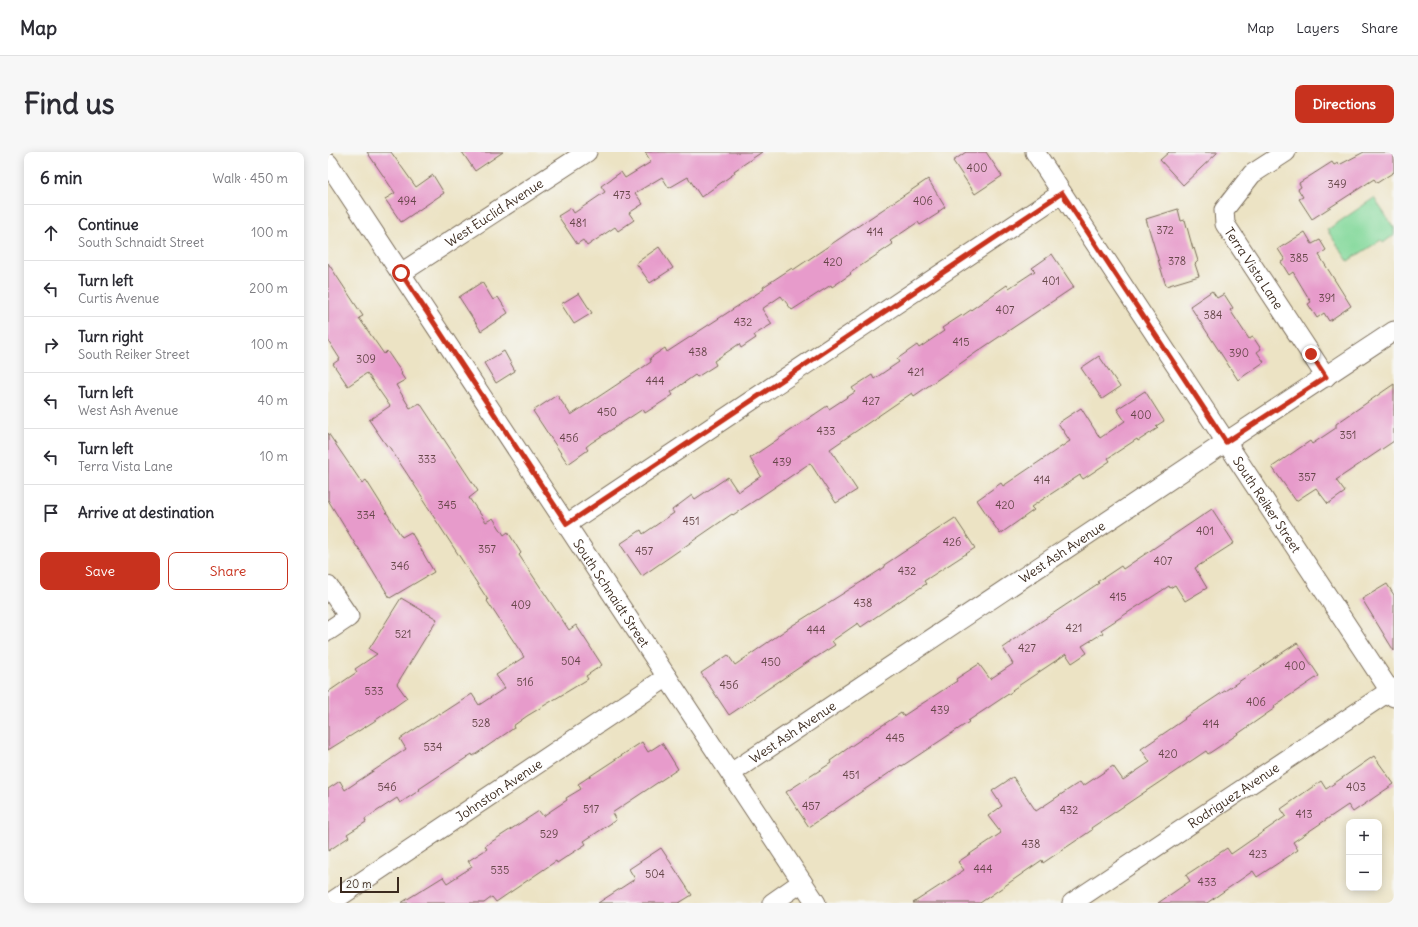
<!DOCTYPE html>
<meta charset="utf-8">
<style>
:root{--surface:#fff;--page:#f7f7f7;--text:#2b2b33;--muted:#7c7c81;--line:#e1e1e2;--accent:#c8321e}
body{margin:0;font-family:Delius,sans-serif;background:var(--page);color:var(--text)}
.controls{position:absolute;right:12px;bottom:12px;display:grid;overflow:hidden;border-radius:8px;box-shadow:0 2px 10px #0003}
.controls button{width:36px;height:36px;display:grid;place-items:center;padding:0;border:0;border-bottom:1px solid var(--line);background:var(--surface);color:var(--text);font:20px sans-serif}
.scale{position:absolute;left:12px;bottom:10px;width:59px;box-sizing:border-box;padding-left:4px;border:2px solid #3b2a1e;border-top:0;font-size:11px;line-height:14px;white-space:nowrap;color:#3b2a1e;-webkit-text-stroke:3px #f6f6f2;paint-order:stroke}
.stop{position:absolute;width:12px;height:12px;margin:-9px;border:3px solid #c8321e;border-radius:50%;background:#fff}
.stop.end{background:#c8321e;border-color:#fff;box-shadow:0 1px 4px #0008}
.list{margin:0;padding:0;list-style:none}
h2{display:flex;justify-content:space-between;align-items:center;height:52px;margin:0;padding:0 16px;font-size:17px}
h2 small{font-size:13px;font-weight:400;color:var(--muted)}
.list li{display:grid;grid-template-columns:26px 1fr auto;gap:12px;align-items:center;box-sizing:border-box;height:56px;padding:0 16px;border-top:1px solid var(--line)}
.list b{display:block;font-size:15px;white-space:nowrap}
.list p{margin:0;font-size:13px;white-space:nowrap;color:var(--muted)}
.list em{font-size:13px;font-style:normal;color:var(--muted)}
.actions{display:flex;gap:8px;padding:12px 16px}
.actions a{flex:1;padding:9px 0;border:1px solid var(--accent);border-radius:8px;text-align:center;font-size:14px;color:var(--accent)}
.actions .main{background:var(--accent);color:#fff}
.icon{flex:none;width:22px;height:22px;fill:none;stroke:currentColor;stroke-width:2;stroke-linecap:round;stroke-linejoin:round}
.map{position:relative;flex:none;width:1066px;height:751px;overflow:hidden;border-radius:8px}
header{display:flex;align-items:center;gap:24px;box-sizing:border-box;height:56px;padding:0 20px;background:var(--surface);border-bottom:1px solid var(--line)}
header strong{font-size:19px}
nav{display:flex;gap:22px;margin-inline-start:auto;font-size:14px}
.intro{display:flex;align-items:center;justify-content:space-between;box-sizing:border-box;height:96px;padding:0 24px}
h1{margin:0;font-size:28px}
.button{padding:10px 18px;border-radius:8px;background:var(--accent);color:#fff;font-size:14px;font-weight:700}
main{display:flex;gap:24px;padding:0 24px}
aside{flex:1;background:var(--surface);border-radius:8px;box-shadow:0 2px 10px #0003}
.map>svg:first-child{display:block}
</style>
<header>
<strong>Map</strong>
<nav><a>Map</a><a>Layers</a><a>Share</a></nav>
</header>
<div class="intro"><h1>Find us</h1><a class="button">Directions</a></div>
<main>
<aside>
<h2>6 min<small>Walk · 450 m</small></h2>
<ul class="list">
<li><svg class="icon" aria-label="ahead" viewBox="0 0 24 24"><path d="M12 20V5M6 11l6-6 6 6"/></svg><div><b>Continue</b><p>South Schnaidt Street</p></div><em>100 m</em></li>
<li><svg class="icon" aria-label="left" viewBox="0 0 24 24"><path d="M17 20v-9H6M10 6l-5 5 5 5"/></svg><div><b>Turn left</b><p>Curtis Avenue</p></div><em>200 m</em></li>
<li><svg class="icon" aria-label="right" viewBox="0 0 24 24"><path d="M7 20v-9h11M14 6l5 5-5 5"/></svg><div><b>Turn right</b><p>South Reiker Street</p></div><em>100 m</em></li>
<li><svg class="icon" aria-label="left" viewBox="0 0 24 24"><path d="M17 20v-9H6M10 6l-5 5 5 5"/></svg><div><b>Turn left</b><p>West Ash Avenue</p></div><em>40 m</em></li>
<li><svg class="icon" aria-label="left" viewBox="0 0 24 24"><path d="M17 20v-9H6M10 6l-5 5 5 5"/></svg><div><b>Turn left</b><p>Terra Vista Lane</p></div><em>10 m</em></li>
<li><svg class="icon" aria-label="arrive" viewBox="0 0 24 24"><path d="M6 21V4h12l-3 4 3 4H6"/></svg><div><b>Arrive at destination</b></div></li>
</ul>
<div class="actions"><a class="main">Save</a><a>Share</a></div>
</aside>
<div class="map">
<svg width="1066" height="751" viewBox="0 0 1066 751">
<rect width="100%" height="100%" fill="#f6f6f2"/>
<filter id="ink" filterUnits="userSpaceOnUse"><feTurbulence type="fractalNoise" baseFrequency=".025" numOctaves="2"/><feDisplacementMap in="SourceGraphic" scale="8" xChannelSelector="R" yChannelSelector="G"/><feConvolveMatrix kernelMatrix="1 2 1 2 8 2 1 2 1" color-interpolation-filters="sRGB"/></filter>
<filter id="wash" filterUnits="userSpaceOnUse"><feTurbulence type="fractalNoise" baseFrequency=".012" numOctaves="4" result="noise"/><feDisplacementMap in="SourceGraphic" scale="16" xChannelSelector="R" yChannelSelector="G"/><feGaussianBlur stdDeviation="0.9" result="paint"/><feColorMatrix in="noise" values="0 0 0 0 0 0 0 0 0 0 0 0 0 0 0 0 0 1.4 0 .05"/><feComposite in="paint" operator="in"/></filter>
<g filter="url(#wash)">
<rect width="100%" height="100%" fill="#ece3c4"/>
<!-- green -->
<polygon fill="#85d99c" stroke="#60825d" points="1046,46 1066,76 1066,83 1055,91 1053,88 1020,109 999,78"/>
<g id="blocks">
<!-- building -->
<g fill="#e79bcb">
<polygon points="39,0 63,0 88,35 105,23 116,41 73,70 57,47 67,41"/>
<polygon points="134,0 175,0 147,19"/>
<polygon points="317,0 434,0 406,19 407,21 373,45 360,25 341,36 334,25 307,41 315,52 301,61 306,68 290,79 287,75 259,94 255,88 249,92 230,64 243,56 246,61 277,40 273,34 293,20 297,26 323,10"/>
<polygon points="638,0 658,0 674,24 647,42 625,9"/>
<polygon points="841,0 890,0 855,33 832,8"/>
<polygon points="1036,0 1066,0 1066,20 1049,31 1046,27 984,67 971,47 975,45 970,37 973,35 971,31 1004,10 1006,13 1010,11 1011,13"/>
<polygon points="600,27 617,55 610,60 611,61 592,73 590,70 562,89 565,92 522,121 523,122 504,135 503,133 464,158 453,144 434,157 444,172 426,183 428,186 413,196 411,192 386,209 388,213 369,225 367,223 343,240 345,243 317,261 315,257 263,291 258,295 260,298 240,312 205,259 229,243 243,263 323,210 322,206 337,196 339,200 436,137 435,135 464,116 465,118"/>
<polygon points="850,57 853,69 857,68 865,97 866,96 870,109 867,112 871,124 838,134 818,67"/>
<polygon points="977,80 984,92 992,88 998,98 991,103 1023,154 1001,169 996,161 989,166 980,152 983,150 965,120 961,123 953,110 957,108 950,97"/>
<polygon points="331,95 345,116 322,131 308,111"/>
<polygon points="724,102 746,135 656,195 586,244 584,241 502,297 529,338 508,351 482,311 447,335 405,363 404,362 314,424 292,392 313,378 315,382 346,361 344,358 364,343 367,347 400,325 410,340 433,324 422,306 499,254 501,257 527,240 524,236 544,223 546,227 571,210 569,207 589,193 591,196 616,179 614,176 634,163 634,164 679,133 681,136 707,119 704,116"/>
<polygon points="0,111 35,164 31,166 56,202 59,199 74,221 73,222 77,228 68,233 82,256 92,251 150,339 141,346 158,370 165,366 176,383 180,380 193,401 191,403 241,478 248,473 274,513 258,524 260,527 199,564 185,574 186,576 145,604 144,602 91,637 92,638 72,651 69,646 37,667 38,670 19,682 21,685 0,699 0,637 12,629 17,638 78,597 72,587 111,561 113,562 144,542 151,553 177,536 168,523 196,505 159,449 160,448 94,347 95,346 60,293 59,294 41,268 62,254 39,221 20,234 5,212 12,207 0,188"/>
<polygon points="154,130 165,148 170,145 180,161 153,179 131,145"/>
<polygon points="884,139 889,146 896,142 905,156 902,158 921,187 925,185 933,197 929,200 936,210 910,228 862,154"/>
<polygon points="251,141 264,161 246,172 233,152"/>
<polygon points="176,199 187,219 168,231 156,211"/>
<polygon points="771,204 792,235 774,247 753,216"/>
<polygon points="1066,232 1066,289 1008,328 1017,340 1000,352 988,336 968,349 944,315 982,289 984,292 1008,276 1008,272"/>
<polygon points="817,239 836,269 828,274 830,276 810,289 809,287 780,306 782,309 755,327 752,323 703,355 706,358 672,382 649,348 673,331 675,334 742,289 730,271 753,256 772,286 797,269 789,257"/>
<polygon points="0,281 34,331 38,328 74,385 83,380 106,420 62,446 51,428 50,428 30,395 29,395 0,348"/>
<polygon points="884,357 906,391 867,416 879,436 857,449 847,433 842,436 841,434 773,478 775,481 754,494 759,501 744,511 738,502 684,538 685,539 640,569 641,570 618,585 574,614 573,613 481,675 458,640 503,611 502,609 526,592 573,561 575,564 629,529 628,527 651,512 662,527 685,512 675,496 682,491 682,490 771,431 769,430 793,414 795,417"/>
<polygon points="627,366 647,396 596,429 598,432 558,458 533,475 530,471 504,489 507,493 487,506 487,505 401,563 373,521 400,503 407,513 465,473 557,415 556,413"/>
<polygon points="1059,432 1066,443 1066,499 1034,447"/>
<polygon points="73,446 109,467 69,532 79,546 45,570 0,598 0,540 29,520 27,517 49,502 41,497"/>
<polygon points="969,491 991,524 946,554 947,556 904,586 880,602 878,599 763,676 764,678 715,711 714,708 652,751 585,751 636,718 630,710 673,681 660,664 674,654 664,639 685,625 708,659 752,630 755,634 785,614 795,628 822,610 813,597 857,567 856,566"/>
<polygon points="314,590 320,600 334,591 350,617 284,661 288,668 256,689 258,692 229,711 228,709 168,750 164,745 156,751 73,751 115,725 119,731 144,715 140,709 159,697 157,694 211,659 215,664 239,648 238,646 253,637 250,632"/>
<polygon points="1046,604 1066,632 1025,660 1020,653 965,690 970,698 929,725 925,719 879,751 830,751 862,729 858,723 899,696 903,702 958,664 953,657 993,629 998,637"/>
<polygon points="333,696 364,743 351,751 270,751 307,727 301,717"/>
</g>
</g>
</g>
<g filter="url(#ink)">
<use href="#blocks" fill-opacity="0" stroke="#796b58" stroke-width="1"/>
<g fill="none" stroke-linecap="round" stroke-linejoin="round">
<defs>
<g id="street">
<path id="s1" d="M 707,0 L 1066,545"/>
<path id="s2" d="M 958,0 L 924,22 L 896,58 L 897,72 L 998,225"/>
<path id="s3" d="M 0,11 L 488,751"/>
<path id="s4" d="M 73,121 L 259,0"/>
<polyline points="239,372 734,41"/>
<polyline points="0,434 21,465 0,479"/>
<path id="s5" d="M 403,621 L 898,290 L 1066,179"/>
<path id="s6" d="M 2,751 L 339,525"/>
<polyline points="444,751 474,730"/>
<path id="s7" d="M 744,751 L 1066,536"/>
</g>
</defs>
<!-- street casing -->
<use href="#street" stroke="#796b58" stroke-width="21"/>
<!-- street -->
<use href="#street" stroke="#fff" stroke-width="19"/>
</g>
</g>
<g fill="none" stroke-linecap="round" stroke-linejoin="round" filter="url(#ink)">
<!-- route -->
<polyline stroke="#c8321e" stroke-width="5" points="73,121 239,372 734,41 898,290 998,225 983,202"/>
</g>
<g text-anchor="middle" stroke-width="3.5" stroke-linejoin="round" paint-order="stroke">
<!-- number labels -->
<g font-size="11" fill="#664649">
<text x="649" y="20">400</text>
<text x="1009" y="36">349</text>
<text x="294" y="47">473</text>
<text x="79" y="53">494</text>
<text x="595" y="53">406</text>
<text x="250" y="75">481</text>
<text x="837" y="82">372</text>
<text x="547" y="84">414</text>
<text x="971" y="110">385</text>
<text x="849" y="113">378</text>
<text x="505" y="114">420</text>
<text x="723" y="133">401</text>
<text x="999" y="150">391</text>
<text x="677" y="162">407</text>
<text x="885" y="167">384</text>
<text x="415" y="174">432</text>
<text x="633" y="194">415</text>
<text x="370" y="204">438</text>
<text x="911" y="205">390</text>
<text x="38" y="211">309</text>
<text x="588" y="224">421</text>
<text x="327" y="233">444</text>
<text x="543" y="253">427</text>
<text x="279" y="264">450</text>
<text x="813" y="267">400</text>
<text x="498" y="283">433</text>
<text x="1020" y="287">351</text>
<text x="241" y="290">456</text>
<text x="99" y="311">333</text>
<text x="454" y="314">439</text>
<text x="979" y="329">357</text>
<text x="714" y="332">414</text>
<text x="119" y="357">345</text>
<text x="677" y="357">420</text>
<text x="38" y="367">334</text>
<text x="363" y="373">451</text>
<text x="877" y="383">401</text>
<text x="624" y="394">426</text>
<text x="159" y="401">357</text>
<text x="316" y="403">457</text>
<text x="835" y="413">407</text>
<text x="72" y="418">346</text>
<text x="579" y="423">432</text>
<text x="790" y="449">415</text>
<text x="535" y="455">438</text>
<text x="193" y="457">409</text>
<text x="746" y="480">421</text>
<text x="488" y="482">444</text>
<text x="75" y="486">521</text>
<text x="699" y="500">427</text>
<text x="243" y="513">504</text>
<text x="443" y="514">450</text>
<text x="967" y="518">400</text>
<text x="197" y="534">516</text>
<text x="401" y="537">456</text>
<text x="46" y="543">533</text>
<text x="928" y="554">406</text>
<text x="612" y="562">439</text>
<text x="153" y="575">528</text>
<text x="883" y="576">414</text>
<text x="567" y="590">445</text>
<text x="105" y="599">534</text>
<text x="840" y="606">420</text>
<text x="523" y="627">451</text>
<text x="59" y="639">546</text>
<text x="1028" y="639">403</text>
<text x="483" y="658">457</text>
<text x="263" y="661">517</text>
<text x="741" y="662">432</text>
<text x="976" y="666">413</text>
<text x="221" y="686">529</text>
<text x="703" y="696">438</text>
<text x="930" y="706">423</text>
<text x="655" y="721">444</text>
<text x="172" y="722">535</text>
<text x="327" y="726">504</text>
<text x="879" y="734">433</text>
</g>
<!-- street labels -->
<g font-size="13" fill="#3b2a1e" stroke="#f6f6f2">
<text dy="5" stroke="none"><textPath href="#s4" startOffset="111">West Euclid Avenue</textPath></text>
<text dy="5" stroke="none"><textPath href="#s2" startOffset="153">Terra Vista Lane</textPath></text>
<text dy="5" stroke="none"><textPath href="#s1" startOffset="422">South Reiker Street</textPath></text>
<text dy="5" stroke="none"><textPath href="#s5" startOffset="398">West Ash Avenue</textPath></text>
<text dy="5" stroke="none"><textPath href="#s3" startOffset="515">South Schnaidt Street</textPath></text>
<text dy="5" stroke="none"><textPath href="#s5" startOffset="74">West Ash Avenue</textPath></text>
<text dy="5" stroke="none"><textPath href="#s6" startOffset="203">Johnston Avenue</textPath></text>
<text dy="5" stroke="none"><textPath href="#s7" startOffset="194">Rodriguez Avenue</textPath></text>
</g>
</g>
</svg>
<div class="controls">
<button>+</button>
<button>−</button>
</div>
<div class="scale">20 m</div>
<div class="stop" style="left:73px;top:121px"></div>
<div class="stop end" style="left:983px;top:202px"></div>
</div>
</main>
